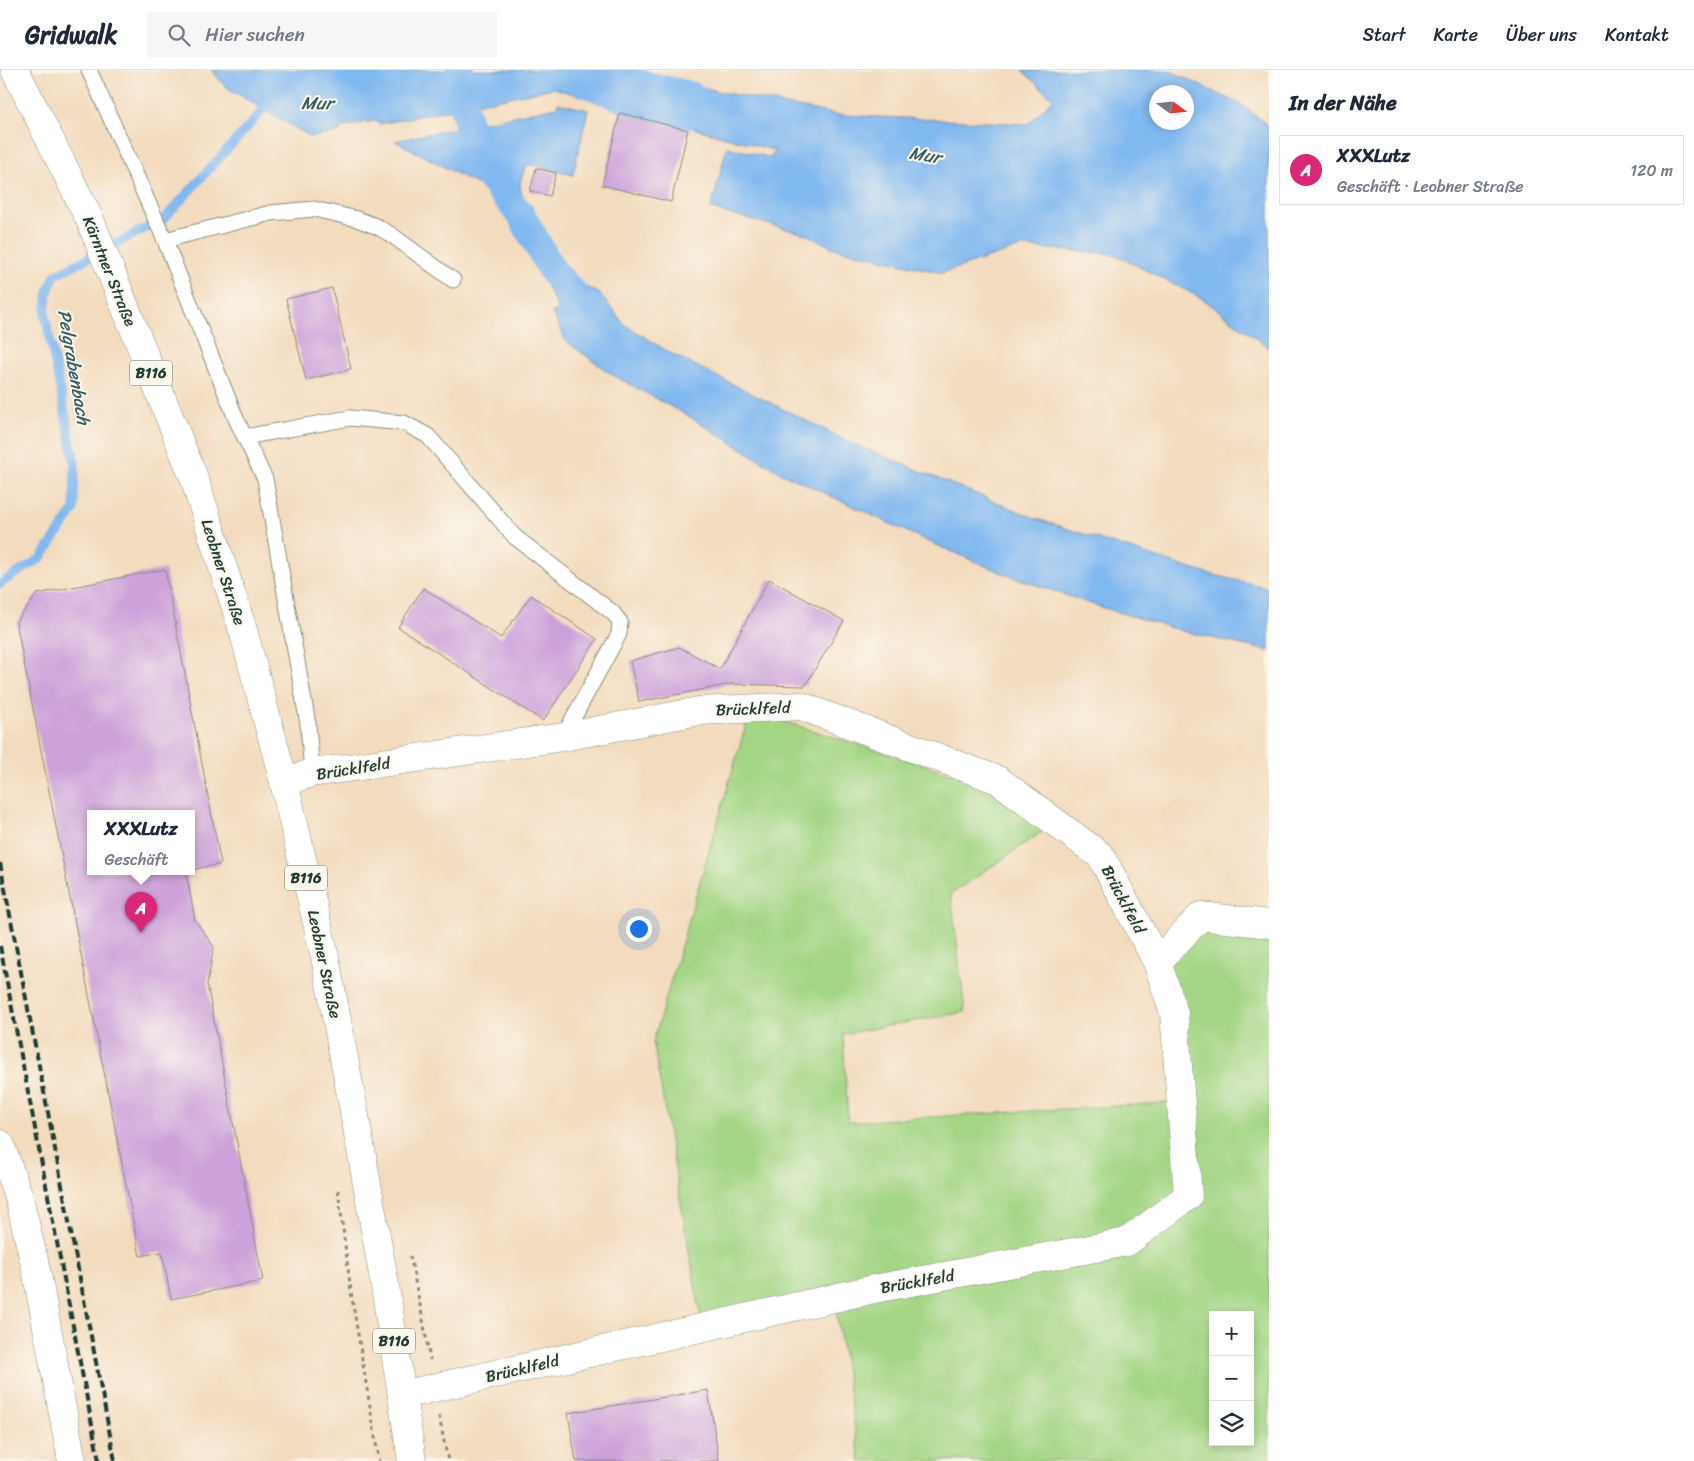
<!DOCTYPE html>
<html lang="de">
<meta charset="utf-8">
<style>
:root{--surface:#fff;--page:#f6f6f7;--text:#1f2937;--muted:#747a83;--line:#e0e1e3;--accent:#db2777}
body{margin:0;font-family:Sriracha,sans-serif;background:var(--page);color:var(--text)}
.controls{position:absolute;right:15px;bottom:15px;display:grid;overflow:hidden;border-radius:0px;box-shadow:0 2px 8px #0003}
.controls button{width:45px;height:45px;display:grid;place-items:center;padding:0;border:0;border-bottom:1px solid var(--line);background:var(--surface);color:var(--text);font:25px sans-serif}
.compass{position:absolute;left:1149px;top:15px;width:45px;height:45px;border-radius:50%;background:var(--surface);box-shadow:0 2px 8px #0003;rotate:105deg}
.you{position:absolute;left:638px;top:858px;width:18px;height:18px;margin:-12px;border:4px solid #fff;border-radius:50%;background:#1a73e8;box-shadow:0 0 0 8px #1a73e833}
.badge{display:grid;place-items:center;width:32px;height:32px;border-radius:50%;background:var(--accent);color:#fff;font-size:16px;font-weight:700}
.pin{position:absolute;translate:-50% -41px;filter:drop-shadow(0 1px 2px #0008)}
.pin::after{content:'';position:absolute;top:26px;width:18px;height:15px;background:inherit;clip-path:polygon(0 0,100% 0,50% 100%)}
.popup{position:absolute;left:87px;top:740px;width:108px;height:65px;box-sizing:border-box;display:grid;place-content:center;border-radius:0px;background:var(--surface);filter:drop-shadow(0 1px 4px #0005);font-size:16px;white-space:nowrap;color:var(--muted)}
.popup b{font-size:19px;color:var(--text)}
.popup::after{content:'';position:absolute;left:50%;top:100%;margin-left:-10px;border:10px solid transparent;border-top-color:var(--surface)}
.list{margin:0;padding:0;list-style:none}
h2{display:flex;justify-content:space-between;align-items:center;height:65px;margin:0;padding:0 20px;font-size:21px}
h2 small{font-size:16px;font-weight:400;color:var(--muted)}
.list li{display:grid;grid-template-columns:32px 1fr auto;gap:15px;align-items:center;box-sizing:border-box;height:70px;margin:0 10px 10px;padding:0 10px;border:1px solid var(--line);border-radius:0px}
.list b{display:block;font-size:19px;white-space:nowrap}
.list p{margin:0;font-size:16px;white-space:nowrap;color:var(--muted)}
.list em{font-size:16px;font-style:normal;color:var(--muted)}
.icon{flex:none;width:28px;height:28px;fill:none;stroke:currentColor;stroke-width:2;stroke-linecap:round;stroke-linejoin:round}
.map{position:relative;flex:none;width:1269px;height:1391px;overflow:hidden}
header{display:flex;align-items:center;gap:30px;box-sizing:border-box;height:70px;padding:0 25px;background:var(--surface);border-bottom:1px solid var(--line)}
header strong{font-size:24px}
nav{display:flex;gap:28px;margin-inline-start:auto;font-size:18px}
.search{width:350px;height:45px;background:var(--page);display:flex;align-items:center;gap:12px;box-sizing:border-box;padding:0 18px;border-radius:0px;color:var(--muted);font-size:19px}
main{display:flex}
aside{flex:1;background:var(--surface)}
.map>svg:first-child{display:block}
</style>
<header>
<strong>Gridwalk</strong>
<div class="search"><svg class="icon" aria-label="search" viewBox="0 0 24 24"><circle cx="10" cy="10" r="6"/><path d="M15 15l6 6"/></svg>Hier suchen</div>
<nav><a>Start</a><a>Karte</a><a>Über uns</a><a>Kontakt</a></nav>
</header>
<main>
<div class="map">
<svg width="1269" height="1391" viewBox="0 0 1269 1391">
<rect width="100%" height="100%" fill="#fbf7ec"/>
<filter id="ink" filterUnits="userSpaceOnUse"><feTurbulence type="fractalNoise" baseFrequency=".02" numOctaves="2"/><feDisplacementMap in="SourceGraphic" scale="10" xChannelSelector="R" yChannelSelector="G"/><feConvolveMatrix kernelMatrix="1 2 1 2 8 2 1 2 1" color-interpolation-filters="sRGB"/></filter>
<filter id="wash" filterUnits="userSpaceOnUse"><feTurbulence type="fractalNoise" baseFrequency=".0096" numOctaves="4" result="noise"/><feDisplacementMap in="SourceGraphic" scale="20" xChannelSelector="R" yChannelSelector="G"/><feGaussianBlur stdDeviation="1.12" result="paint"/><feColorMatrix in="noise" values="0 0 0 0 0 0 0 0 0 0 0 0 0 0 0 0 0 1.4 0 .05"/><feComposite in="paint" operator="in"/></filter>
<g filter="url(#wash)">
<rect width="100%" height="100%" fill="#f3dbbe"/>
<!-- green -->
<path fill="#a3d584" stroke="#61895c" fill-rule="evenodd" d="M 750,641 L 1011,722 L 1055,753 L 951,824 L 965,942 L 843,964 L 848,1052 L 1180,1032 L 1157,892 L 1201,846 L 1269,854 L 1269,1391 L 860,1391 L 835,1234 L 702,1255 L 653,972 ZM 1213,1245 L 1250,1245 L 1250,1372 L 1213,1372 Z"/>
<!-- water -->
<g fill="#80b8f0" stroke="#507a92" fill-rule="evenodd">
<polygon points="211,0 597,0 591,29 554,18 379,54 377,50 340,58 340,62 311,67 226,17"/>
<path d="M 628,0 L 721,22 L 839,45 L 1028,54 L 1053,29 L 1022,0 L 1168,0 L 1242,35 L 1269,56 L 1269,278 L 1203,229 L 1114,184 L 1021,177 L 942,203 L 834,178 L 805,164 L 711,139 L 727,77 L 772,88 L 774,80 L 618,38 ZM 1186,22 L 1186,52 L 1156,52 L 1156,22 Z"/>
<path d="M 558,33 L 588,40 L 573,105 L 533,95 L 526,96 C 517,117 518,119 531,139 L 512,151 L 501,133 L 488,120 L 395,71 L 557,37 Z"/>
<polygon points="564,196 569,205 575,206 578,213 599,223 625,255 672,284 849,372 1037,449 1201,502 1269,518 1269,581 1182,561 1094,535 1002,503 927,471 846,433 778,401 690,347 611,304 566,271 552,242 558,239 543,209"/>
</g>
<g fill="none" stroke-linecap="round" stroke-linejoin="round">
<!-- stream -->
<polyline stroke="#80b8f0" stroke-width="9" points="0,514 41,488 74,440 75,393 45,244 48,221 55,205 164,149 264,39"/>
<!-- canal -->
<polyline stroke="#80b8f0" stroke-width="29" points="460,0 459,21 480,95 521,145 553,202 580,231"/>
<!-- river -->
<polyline stroke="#80b8f0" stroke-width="49" points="580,0 646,26 687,35"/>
</g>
<g id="blocks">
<!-- building -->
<g fill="#cda2da">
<polygon points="620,43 688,60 671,132 602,115"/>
<polygon points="536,98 556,103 550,126 530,121"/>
<polygon points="332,218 351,299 306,310 286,229"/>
<polygon points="165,499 221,794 191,800 191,744 91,744 91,802 186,802 195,850 214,877 207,914 263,1211 171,1229 162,1182 140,1186 16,552 37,524"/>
<polygon points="769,509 844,551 805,616 731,614 639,632 630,591 679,577 720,599"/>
<polygon points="423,518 501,568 531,525 597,569 543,651 398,557"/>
<polygon points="708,1320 719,1391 576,1391 568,1343"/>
</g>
</g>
</g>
<g filter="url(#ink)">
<use href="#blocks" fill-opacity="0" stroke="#898c79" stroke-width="1"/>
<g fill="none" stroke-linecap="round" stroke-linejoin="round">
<defs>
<g id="lane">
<polyline points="89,0 164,168 237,351 265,409 308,654 312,703"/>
<polyline points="165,170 271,143 314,139 357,149 378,157 393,166 453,210"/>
<polyline points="245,367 350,348 404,353 428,366 515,467 613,543 620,552 619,564 563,667"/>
</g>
<g id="street">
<polyline points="284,712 312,703 563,667 699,641 801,636 998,710 1101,786 1157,892 1174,943 1188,1126 1127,1172 874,1219 402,1325"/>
<polyline points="1157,892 1201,846 1269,854"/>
<polyline points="0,1074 18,1124 36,1199 72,1391"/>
</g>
<polyline id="primary" points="15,0 90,150 194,408 243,560 284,712 325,887 354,1041 385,1216 412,1391"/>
</defs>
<!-- lane casing -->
<use href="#lane" stroke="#898c79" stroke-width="17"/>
<!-- street casing -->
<use href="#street" stroke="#898c79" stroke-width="29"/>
<!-- primary casing -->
<use href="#primary" stroke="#898c79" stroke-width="29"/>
<!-- path -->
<g stroke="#898c79" stroke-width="3" stroke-dasharray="4 4" stroke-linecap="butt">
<polyline points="338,1120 351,1222 379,1391"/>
<polyline points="410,1186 423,1250 430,1290"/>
<polyline points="439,1346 448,1391"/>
</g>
<!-- lane -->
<use href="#lane" stroke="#fff" stroke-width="15"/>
<!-- street -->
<use href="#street" stroke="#fff" stroke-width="28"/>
<!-- primary -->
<use href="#primary" stroke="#fff" stroke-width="28"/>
<!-- rail -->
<g stroke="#1f3d34" stroke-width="4" stroke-dasharray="8 4" stroke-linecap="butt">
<polyline points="0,793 115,1391"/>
<polyline points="0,876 99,1391"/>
</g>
</g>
</g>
<g text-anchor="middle" stroke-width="4" stroke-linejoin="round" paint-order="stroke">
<!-- shield labels -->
<g fill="#fbf7ec" stroke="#61756b" stroke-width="1">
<rect x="130" y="290.5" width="42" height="25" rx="4"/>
<rect x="285" y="795.5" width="42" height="25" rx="4"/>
<rect x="373" y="1258.5" width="42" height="25" rx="4"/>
</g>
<g font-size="15" font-weight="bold" fill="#1f3d34">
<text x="151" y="308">B116</text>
<text x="306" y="813">B116</text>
<text x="394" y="1276">B116</text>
</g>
<!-- street labels -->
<g font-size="16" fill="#1f3d34" stroke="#fbf7ec">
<text transform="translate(110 201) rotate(68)" y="6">Kärntner Straße</text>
<text transform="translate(224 502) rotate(72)" y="6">Leobner Straße</text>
<text transform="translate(753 638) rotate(-2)" y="6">Brücklfeld</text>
<text transform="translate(353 698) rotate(-9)" y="6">Brücklfeld</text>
<text transform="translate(1124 829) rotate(62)" y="6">Brücklfeld</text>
<text transform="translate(325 894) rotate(78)" y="6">Leobner Straße</text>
<text transform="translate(917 1211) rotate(-10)" y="6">Brücklfeld</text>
<text transform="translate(522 1298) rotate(-13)" y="6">Brücklfeld</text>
</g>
<!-- water labels -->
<g font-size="18" font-style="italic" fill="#375c63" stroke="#fbf7ec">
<text x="317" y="39">Mur</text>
<text transform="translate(925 85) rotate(9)" y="6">Mur</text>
<text transform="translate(74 297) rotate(80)" y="6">Pelgrabenbach</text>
</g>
</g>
</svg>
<div class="controls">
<button>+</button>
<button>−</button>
<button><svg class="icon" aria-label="layers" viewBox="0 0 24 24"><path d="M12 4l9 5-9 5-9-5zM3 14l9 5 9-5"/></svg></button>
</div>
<svg class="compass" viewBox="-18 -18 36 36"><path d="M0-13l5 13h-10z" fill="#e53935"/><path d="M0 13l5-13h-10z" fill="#747a83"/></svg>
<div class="you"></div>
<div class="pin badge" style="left:141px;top:863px">A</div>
<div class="popup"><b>XXXLutz</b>Geschäft</div>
</div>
<aside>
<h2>In der Nähe<small></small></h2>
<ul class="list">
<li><span class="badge">A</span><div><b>XXXLutz</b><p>Geschäft · Leobner Straße</p></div><em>120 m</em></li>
</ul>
</aside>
</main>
